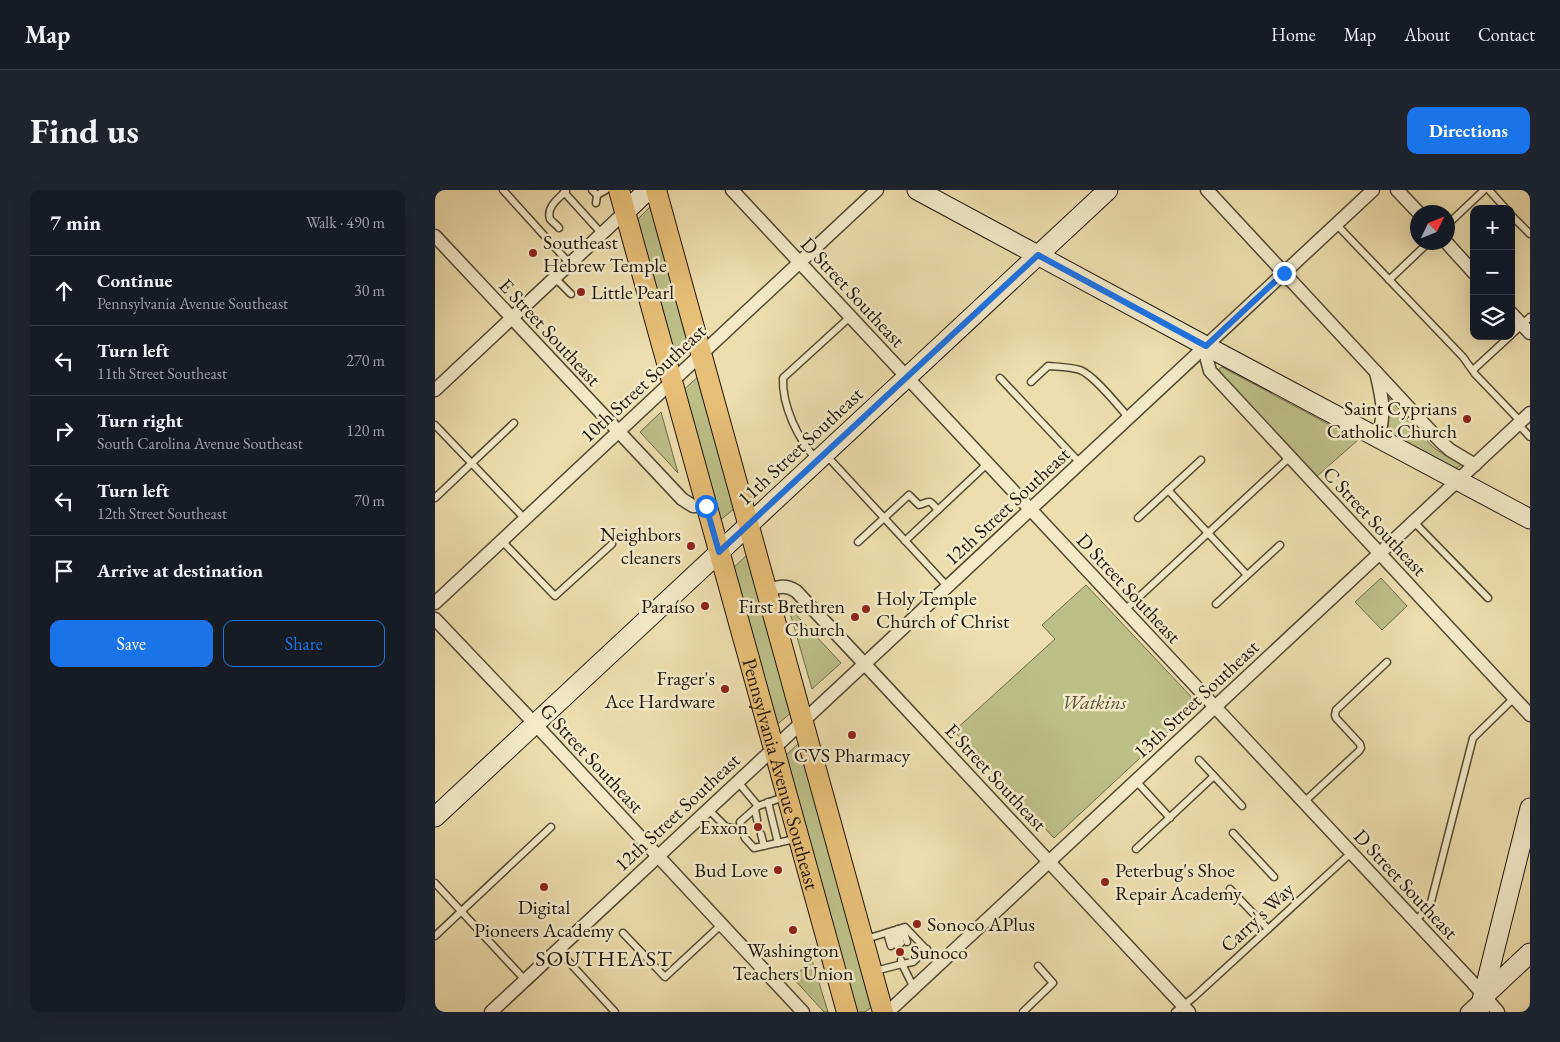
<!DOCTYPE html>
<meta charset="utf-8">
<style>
:root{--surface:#171b24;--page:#20242c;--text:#f1f3f6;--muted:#9ea1a6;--line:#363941;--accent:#1a73e8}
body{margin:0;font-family:"EB Garamond",serif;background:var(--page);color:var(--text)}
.controls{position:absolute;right:15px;top:15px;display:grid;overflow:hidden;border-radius:10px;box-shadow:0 5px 20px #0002}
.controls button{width:45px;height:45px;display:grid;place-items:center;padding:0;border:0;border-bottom:1px solid var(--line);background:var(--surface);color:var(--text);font:25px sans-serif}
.compass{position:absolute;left:975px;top:15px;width:45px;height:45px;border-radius:50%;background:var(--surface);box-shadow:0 5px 20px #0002;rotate:47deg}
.stop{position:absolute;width:15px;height:15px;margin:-11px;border:4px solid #1a73e8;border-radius:50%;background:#fff}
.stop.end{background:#1a73e8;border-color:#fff;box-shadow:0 1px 5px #0008}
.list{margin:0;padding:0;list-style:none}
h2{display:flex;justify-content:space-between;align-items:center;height:65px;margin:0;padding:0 20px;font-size:21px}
h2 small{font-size:16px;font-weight:400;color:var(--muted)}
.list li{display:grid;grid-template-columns:32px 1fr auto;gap:15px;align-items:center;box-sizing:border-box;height:70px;padding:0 20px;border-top:1px solid var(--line)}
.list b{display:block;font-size:19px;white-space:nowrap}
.list p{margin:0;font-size:16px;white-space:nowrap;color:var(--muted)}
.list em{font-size:16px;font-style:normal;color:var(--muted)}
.actions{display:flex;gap:10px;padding:15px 20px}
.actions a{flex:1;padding:11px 0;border:1px solid var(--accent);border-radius:10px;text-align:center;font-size:18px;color:var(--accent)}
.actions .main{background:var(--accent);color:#fff}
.icon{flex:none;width:28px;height:28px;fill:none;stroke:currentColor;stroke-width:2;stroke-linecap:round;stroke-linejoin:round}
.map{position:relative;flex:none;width:1095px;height:822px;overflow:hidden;border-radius:10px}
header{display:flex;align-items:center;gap:30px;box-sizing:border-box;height:70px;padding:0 25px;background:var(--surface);border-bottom:1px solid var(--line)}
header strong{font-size:24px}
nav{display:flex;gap:28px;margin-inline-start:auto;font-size:18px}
.intro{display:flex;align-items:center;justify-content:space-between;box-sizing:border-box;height:120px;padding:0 30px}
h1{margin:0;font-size:35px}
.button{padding:12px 22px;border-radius:10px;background:var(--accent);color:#fff;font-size:18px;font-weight:700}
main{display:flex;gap:30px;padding:0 30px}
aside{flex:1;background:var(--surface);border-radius:10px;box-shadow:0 5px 20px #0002}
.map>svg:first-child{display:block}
</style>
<header>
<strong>Map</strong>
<nav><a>Home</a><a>Map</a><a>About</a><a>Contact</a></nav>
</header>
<div class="intro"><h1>Find us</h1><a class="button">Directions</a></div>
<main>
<aside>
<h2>7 min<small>Walk · 490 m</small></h2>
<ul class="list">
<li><svg class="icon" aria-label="ahead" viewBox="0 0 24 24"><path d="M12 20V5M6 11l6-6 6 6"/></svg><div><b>Continue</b><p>Pennsylvania Avenue Southeast</p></div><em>30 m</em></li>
<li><svg class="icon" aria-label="left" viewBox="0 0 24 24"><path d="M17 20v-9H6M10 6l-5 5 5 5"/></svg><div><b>Turn left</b><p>11th Street Southeast</p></div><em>270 m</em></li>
<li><svg class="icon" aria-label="right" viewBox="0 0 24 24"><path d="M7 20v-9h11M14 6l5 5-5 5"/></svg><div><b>Turn right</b><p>South Carolina Avenue Southeast</p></div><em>120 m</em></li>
<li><svg class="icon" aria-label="left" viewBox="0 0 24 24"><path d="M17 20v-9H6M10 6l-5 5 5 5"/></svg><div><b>Turn left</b><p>12th Street Southeast</p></div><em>70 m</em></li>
<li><svg class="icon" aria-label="arrive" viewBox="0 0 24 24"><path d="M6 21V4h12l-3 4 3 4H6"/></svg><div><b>Arrive at destination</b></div></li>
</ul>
<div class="actions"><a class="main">Save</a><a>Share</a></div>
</aside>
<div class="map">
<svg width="1095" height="822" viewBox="0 0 1095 822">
<rect width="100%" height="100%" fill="#eedead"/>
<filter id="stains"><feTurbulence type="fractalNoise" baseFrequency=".004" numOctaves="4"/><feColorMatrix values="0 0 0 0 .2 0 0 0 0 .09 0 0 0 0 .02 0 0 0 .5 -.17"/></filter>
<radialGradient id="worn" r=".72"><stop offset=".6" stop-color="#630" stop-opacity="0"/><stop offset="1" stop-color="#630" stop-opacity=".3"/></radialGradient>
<!-- green -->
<g fill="#bcc087" stroke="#6d6b4a">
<polygon points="216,16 256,157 238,172 199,33"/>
<polygon points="787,177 923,250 882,286 783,181 785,178"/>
<polygon points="264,186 300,318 282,333 246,202"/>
<polygon points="954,208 998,257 1011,266 1027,273 1026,275 1020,279 956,246 953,239"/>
<polygon points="226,222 243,283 205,242"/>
<polygon points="313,364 357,522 338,538 295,381"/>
<polygon points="946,388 972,416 947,440 920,412"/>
<polygon points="651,395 763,514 619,648 519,541 620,449 607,435"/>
<polygon points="353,416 406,473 377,499"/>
<polygon points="365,552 438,816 430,822 417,822 347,569"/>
<polygon points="377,770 393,822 389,822 358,788"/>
</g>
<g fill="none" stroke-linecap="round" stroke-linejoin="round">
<defs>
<g id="lane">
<polyline points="68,0 135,74"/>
<polyline points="157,0 162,5 161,13"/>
<polyline points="1054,0 1071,19"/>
<polyline points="129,2 167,44"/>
<polyline points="162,5 171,0"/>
<polyline points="1076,25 1095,44"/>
<polyline points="901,34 1028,167 1040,184 1086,232"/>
<polyline points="1012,35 1049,0"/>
<path d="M 124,38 C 122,35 117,32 115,29 C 111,17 124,8 131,1"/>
<polyline points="120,88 136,104"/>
<polyline points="954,90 994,52"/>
<polyline points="1076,145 1095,127"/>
<polyline points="1038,180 1075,146"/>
<polyline points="565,188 645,273"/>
<path d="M 596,192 L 613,176 C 624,177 635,177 645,180 C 659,185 683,216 694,228"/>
<polyline points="1083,234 1095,247"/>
<polyline points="0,235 90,329"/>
<polyline points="391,265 512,396"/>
<path d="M 381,269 C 363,249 347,216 348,188 L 416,126"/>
<polyline points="733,300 812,385"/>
<polyline points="0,308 79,233"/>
<polyline points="703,328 766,270"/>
<polyline points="979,332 1053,408"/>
<polyline points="67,351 120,406 177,354"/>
<polyline points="470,351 553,273"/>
<path d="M 423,352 L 474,305 L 484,315 C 497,311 493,309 503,320"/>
<polyline points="781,414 845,355"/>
<polyline points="690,420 855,267"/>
<polyline points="764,570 807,616"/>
<polyline points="701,591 735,628"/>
<polyline points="303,592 323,616 349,607"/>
<polyline points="333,612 343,653"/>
<polyline points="869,612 924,561 926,558 925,554 901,528 900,525 901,520 952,472"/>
<polyline points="273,619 291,637 307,639 310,648 319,658 360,649"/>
<polyline points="320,619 322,630"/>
<polyline points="307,639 305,632 323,616"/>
<polyline points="798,643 839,687"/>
<polyline points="326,644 329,656"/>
<polyline points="701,659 779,586"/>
<polyline points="0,693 90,790"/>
<polyline points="795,699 833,739"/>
<polyline points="980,731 992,719 996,712 1038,548 1079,508"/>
<polyline points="468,738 472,752"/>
<polyline points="463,739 466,753"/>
<polyline points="458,741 461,755"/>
<polyline points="188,743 230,787 286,735"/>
<polyline points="452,743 456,756"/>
<polyline points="0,746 116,637"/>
<polyline points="431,749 470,737 505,774"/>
<polyline points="123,760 180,822"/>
<polyline points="466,770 467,774 478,772 492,759"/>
<polyline points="440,781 467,774 479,798"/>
<polyline points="588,822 618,793 603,776"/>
<polyline points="740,822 759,807 916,663"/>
</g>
<g id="street">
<polyline points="297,0 1038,793 1063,822"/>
<polyline points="772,0 1005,251 1015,260 1040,275"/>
<polyline points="962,0 983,22"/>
<polyline points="0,46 247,309 258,316 271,316"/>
<polyline points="1011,52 1039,83"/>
<polyline points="1076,123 1095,143"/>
<polyline points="771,156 772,170 775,181 1095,525"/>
<path d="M 941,182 C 947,209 951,220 943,248"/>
<polyline points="0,200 190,22"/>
<path d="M 332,400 C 343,397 350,394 361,401 L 439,484 L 754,822"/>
<polyline points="0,413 442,0"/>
<polyline points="0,429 100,534 368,822"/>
<polyline points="56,822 938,0"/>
<polyline points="453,822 1095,223"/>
<polyline points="1032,822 1047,808"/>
</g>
<g id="secondary">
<polyline points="482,0 771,156 1095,329"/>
<polyline points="190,22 213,0"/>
<polyline points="0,627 673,0"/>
<polyline points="1049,806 1095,763"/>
<polyline points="1044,822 1095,618"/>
</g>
<g id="primary">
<path id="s1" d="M 184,0 L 412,822"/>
<polyline points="221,0 448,822"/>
</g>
</defs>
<!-- lane casing -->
<use href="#lane" stroke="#524835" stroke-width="9"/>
<!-- street casing -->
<use href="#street" stroke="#524835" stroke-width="15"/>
<!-- secondary casing -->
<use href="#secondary" stroke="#1e160d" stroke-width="21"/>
<!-- primary casing -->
<use href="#primary" stroke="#1e160d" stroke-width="22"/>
<!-- lane -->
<use href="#lane" stroke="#f4eaca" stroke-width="6"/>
<!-- street -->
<use href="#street" stroke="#f4eaca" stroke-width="12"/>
<!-- secondary -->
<use href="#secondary" stroke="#f4eaca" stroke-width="19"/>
<!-- primary -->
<use href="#primary" stroke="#e7bf76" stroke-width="20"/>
</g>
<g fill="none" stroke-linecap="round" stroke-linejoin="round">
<!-- route -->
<polyline stroke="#1a73e8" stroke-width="6" points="271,316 284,362 603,65 771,156 849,83"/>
</g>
<!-- markers -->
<g fill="#8f2418" stroke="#f4eaca" stroke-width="2">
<circle cx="98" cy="63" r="5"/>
<circle cx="146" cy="102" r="5"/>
<circle cx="1032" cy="229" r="5"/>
<circle cx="256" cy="356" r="5"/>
<circle cx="270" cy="416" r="5"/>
<circle cx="431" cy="419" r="5"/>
<circle cx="420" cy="427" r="5"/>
<circle cx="290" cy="499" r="5"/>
<circle cx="417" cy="545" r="5"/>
<circle cx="323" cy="637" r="5"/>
<circle cx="343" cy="680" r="5"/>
<circle cx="670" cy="692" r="5"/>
<circle cx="109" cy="697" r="5"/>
<circle cx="482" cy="734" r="5"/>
<circle cx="358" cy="740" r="5"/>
<circle cx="465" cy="762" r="5"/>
</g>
<g text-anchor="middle" stroke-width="5" stroke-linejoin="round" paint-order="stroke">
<!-- poi labels -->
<g font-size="20" fill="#1e160d" stroke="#f4eaca" text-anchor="end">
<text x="108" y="59" text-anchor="start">Southeast<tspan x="108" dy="23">Hebrew Temple</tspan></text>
<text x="156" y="109" text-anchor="start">Little Pearl</text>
<text x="1022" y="225">Saint Cyprians<tspan x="1022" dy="23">Catholic Church</tspan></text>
<text x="246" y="351">Neighbors<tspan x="246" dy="23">cleaners</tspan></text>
<text x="441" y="415" text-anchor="start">Holy Temple<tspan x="441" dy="23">Church of Christ</tspan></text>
<text x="260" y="423">Paraíso</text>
<text x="410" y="423">First Brethren<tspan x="410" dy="23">Church</tspan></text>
<text x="280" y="495">Frager's<tspan x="280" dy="23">Ace Hardware</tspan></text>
<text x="417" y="572" text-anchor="middle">CVS Pharmacy</text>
<text x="313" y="644">Exxon</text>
<text x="333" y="687">Bud Love</text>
<text x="680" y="687" text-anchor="start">Peterbug's Shoe<tspan x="680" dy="23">Repair Academy</tspan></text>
<text x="109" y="724" text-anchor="middle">Digital<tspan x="109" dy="23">Pioneers Academy</tspan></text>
<text x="492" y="741" text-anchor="start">Sonoco APlus</text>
<text x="358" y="767" text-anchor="middle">Washington<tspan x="358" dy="23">Teachers Union</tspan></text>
<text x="475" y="769" text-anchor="start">Sunoco</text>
</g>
<!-- street labels -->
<g font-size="20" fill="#1e160d" stroke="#f4eaca">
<text transform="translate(418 102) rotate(47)" y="7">D Street Southeast</text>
<text transform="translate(115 142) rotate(47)" y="7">E Street Southeast</text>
<text transform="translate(208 193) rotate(-43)" y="7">10th Street Southeast</text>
<text transform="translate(365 256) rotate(-43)" y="7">11th Street Southeast</text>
<text transform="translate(572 316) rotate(-43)" y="7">12th Street Southeast</text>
<text transform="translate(940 331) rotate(47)" y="7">C Street Southeast</text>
<text transform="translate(694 398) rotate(47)" y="7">D Street Southeast</text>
<text transform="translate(761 509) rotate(-43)" y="7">13th Street Southeast</text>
<text transform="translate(157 568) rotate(47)" y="7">G Street Southeast</text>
<text dy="7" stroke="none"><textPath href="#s1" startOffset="606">Pennsylvania Avenue Southeast</textPath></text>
<text transform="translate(561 587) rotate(47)" y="7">E Street Southeast</text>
<text transform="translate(242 622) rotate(-43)" y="7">12th Street Southeast</text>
<text transform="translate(971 694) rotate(47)" y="7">D Street Southeast</text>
<text transform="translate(822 727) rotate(-43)" y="7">Carry's Way</text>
</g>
<!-- park labels -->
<g font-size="20" font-style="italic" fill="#555238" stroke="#f4eaca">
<text x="659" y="519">Watkins</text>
</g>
<!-- quarter labels -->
<g font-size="22" letter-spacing="1" fill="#1e160d" stroke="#f4eaca">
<text x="169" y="776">SOUTHEAST</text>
</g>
</g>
<rect width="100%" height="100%" filter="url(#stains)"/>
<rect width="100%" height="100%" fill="url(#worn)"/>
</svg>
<div class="controls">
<button>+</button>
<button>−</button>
<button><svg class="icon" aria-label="layers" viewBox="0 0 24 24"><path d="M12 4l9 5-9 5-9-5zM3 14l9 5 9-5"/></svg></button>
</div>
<svg class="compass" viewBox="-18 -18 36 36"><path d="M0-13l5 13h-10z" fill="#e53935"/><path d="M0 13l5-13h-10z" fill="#9ea1a6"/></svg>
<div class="stop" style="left:271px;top:316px"></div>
<div class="stop end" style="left:849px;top:83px"></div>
</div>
</main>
